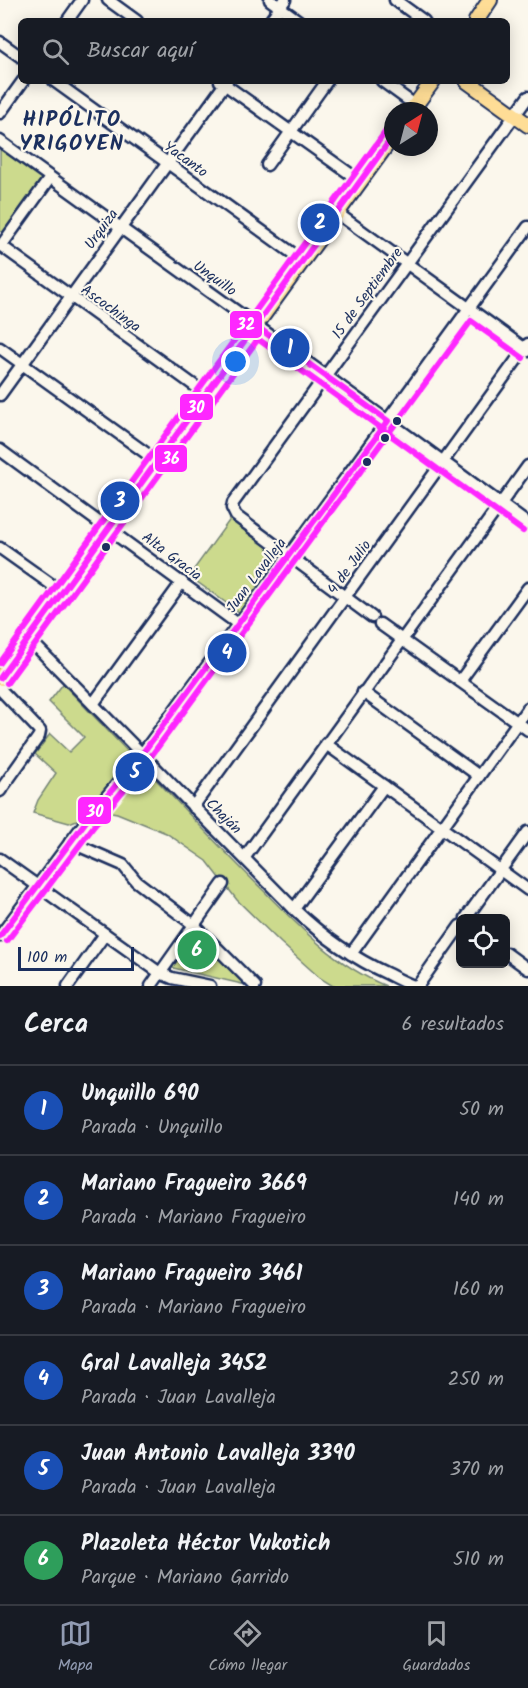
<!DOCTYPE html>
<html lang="es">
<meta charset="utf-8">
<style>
:root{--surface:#171b24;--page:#20242c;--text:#f1f3f6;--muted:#9ea1a6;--line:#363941;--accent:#919bb2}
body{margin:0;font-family:Kalam,sans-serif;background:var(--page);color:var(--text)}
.controls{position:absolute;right:18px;bottom:18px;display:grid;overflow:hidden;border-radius:9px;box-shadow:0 3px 15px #0003}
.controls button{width:54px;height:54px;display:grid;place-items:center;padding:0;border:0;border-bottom:2px solid var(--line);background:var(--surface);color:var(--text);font:30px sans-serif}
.compass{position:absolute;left:384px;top:102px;width:54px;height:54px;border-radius:50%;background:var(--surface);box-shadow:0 3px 15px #0003;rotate:36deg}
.scale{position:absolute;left:18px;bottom:15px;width:116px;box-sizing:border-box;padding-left:6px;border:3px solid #1b2f5e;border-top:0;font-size:16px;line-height:21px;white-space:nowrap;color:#1b2f5e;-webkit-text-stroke:4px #fbf7ec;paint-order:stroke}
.you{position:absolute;left:236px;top:362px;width:21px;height:21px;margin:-15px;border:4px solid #fff;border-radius:50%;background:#1a73e8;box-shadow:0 0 0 9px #1a73e833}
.badge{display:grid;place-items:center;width:39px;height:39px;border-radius:50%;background:var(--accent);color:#fff;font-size:20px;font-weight:700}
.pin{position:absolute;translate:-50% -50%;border:3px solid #fff;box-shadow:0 2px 6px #0006}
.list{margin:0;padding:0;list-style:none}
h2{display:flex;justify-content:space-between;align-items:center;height:78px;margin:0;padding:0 24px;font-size:26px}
h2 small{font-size:20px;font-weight:400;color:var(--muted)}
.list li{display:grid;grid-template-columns:39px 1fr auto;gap:18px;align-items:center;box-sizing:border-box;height:90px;padding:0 24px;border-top:2px solid var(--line)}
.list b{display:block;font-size:22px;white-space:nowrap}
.list p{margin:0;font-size:20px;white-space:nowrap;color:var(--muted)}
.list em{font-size:20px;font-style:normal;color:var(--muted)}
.icon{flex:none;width:33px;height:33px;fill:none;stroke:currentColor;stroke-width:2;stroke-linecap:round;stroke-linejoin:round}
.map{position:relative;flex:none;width:528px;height:986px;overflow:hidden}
.search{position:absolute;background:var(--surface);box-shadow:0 3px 15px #0003;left:18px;right:18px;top:18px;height:66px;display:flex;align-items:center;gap:15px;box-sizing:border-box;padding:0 21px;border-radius:9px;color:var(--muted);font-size:22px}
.sheet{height:618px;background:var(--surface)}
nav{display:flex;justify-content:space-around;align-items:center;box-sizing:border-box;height:84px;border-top:2px solid var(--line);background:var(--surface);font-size:16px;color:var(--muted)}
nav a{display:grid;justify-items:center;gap:3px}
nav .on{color:var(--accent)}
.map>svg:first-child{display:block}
</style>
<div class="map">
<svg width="528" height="986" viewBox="0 0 528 986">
<rect width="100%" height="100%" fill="#fbf7ec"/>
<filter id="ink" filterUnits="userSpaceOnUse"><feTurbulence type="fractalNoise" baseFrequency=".0167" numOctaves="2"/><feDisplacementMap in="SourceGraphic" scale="12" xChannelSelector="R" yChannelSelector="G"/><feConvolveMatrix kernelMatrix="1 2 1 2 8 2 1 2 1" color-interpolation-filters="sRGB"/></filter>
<g filter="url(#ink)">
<!-- green -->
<g fill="#ccda8d" stroke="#748476" stroke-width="1.5">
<polygon points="0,149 43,179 3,233 0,231"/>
<polygon points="231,518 285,557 243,615 189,576"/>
<polygon points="63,684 132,756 85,817 69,823 33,813 38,800 56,773 35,754 50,734 69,752 84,737 49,702"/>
<path d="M 139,762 C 181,805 221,849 264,891 C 299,927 338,967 386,986 L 333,986 L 320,978 L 281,943 L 237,900 L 207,861 L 166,833 L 117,813 L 100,810 Z"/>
<polygon points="196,932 246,985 169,967"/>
</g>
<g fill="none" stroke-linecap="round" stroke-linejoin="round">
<defs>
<g id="minor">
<polyline points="108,0 137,21"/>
<polyline points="270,0 299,21"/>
<polyline points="395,0 424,21"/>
<polyline points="67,21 82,0"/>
<polyline points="270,21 285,0"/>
<polyline points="0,42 21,57"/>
<polyline points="54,81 302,260"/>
<polyline points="220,81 360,181"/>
<polyline points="382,81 415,105"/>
<polyline points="0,113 23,81"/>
<polyline points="0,141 325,375 528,524"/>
<polyline points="267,165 327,81"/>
<polyline points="337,213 528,351"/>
<polyline points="0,245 206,394"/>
<polyline points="1,246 50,178"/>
<polyline points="0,348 157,461"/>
<polyline points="0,395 227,81"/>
<polyline points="0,450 238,624"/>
<polyline points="0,548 62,592"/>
<polyline points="372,617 236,516 232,508 233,503 528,97"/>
<polyline points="380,624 528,730"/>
<path d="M 28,638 L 294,909 C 322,936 353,958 388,974 C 396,978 405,983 414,986 L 419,984 L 460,926"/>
<polyline points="460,681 528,588"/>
<polyline points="363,692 479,776"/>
<polyline points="93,704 182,582"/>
<polyline points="326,744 528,890"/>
<polyline points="0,791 39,736 40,731 0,689"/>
<polyline points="193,807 528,344"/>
<polyline points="70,842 123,865 136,881 194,925 255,986"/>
<polyline points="245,857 528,466"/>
<polyline points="0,859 160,973 172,978 210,986"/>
<polyline points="294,909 384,786"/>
<polyline points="466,918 528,832"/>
<polyline points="0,936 87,820 142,754 289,556 528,227"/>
<polyline points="506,953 528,969"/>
<polyline points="351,954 528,708"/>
<polyline points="68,986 105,934"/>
<polyline points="151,986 223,884"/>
</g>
<g id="major">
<polyline points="476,21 490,0"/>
<polyline points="467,81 528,125"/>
<polyline points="411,111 433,81"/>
<polyline points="0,678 393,136"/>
</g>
</defs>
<!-- minor casing -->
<use href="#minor" stroke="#1b2f5e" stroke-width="15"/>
<!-- major casing -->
<use href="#major" stroke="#1b2f5e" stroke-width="18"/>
<!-- minor -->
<use href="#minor" stroke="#fbf7ec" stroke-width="10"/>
<!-- major -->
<use href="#major" stroke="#fedd96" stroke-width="14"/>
<defs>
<g id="bus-1">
<polyline points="0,678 393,136"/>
<polyline points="0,936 87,820 142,754 388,421 256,326"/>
</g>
<g id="bus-2">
<polyline points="7,683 258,339 523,531"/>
<polyline points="7,941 94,826 149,759 471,321 523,358"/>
</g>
<polyline id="bus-3" points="0,663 386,131"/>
</defs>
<!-- bus-1 casing -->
<use href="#bus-1" stroke="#fbf7ec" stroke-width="10"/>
<!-- bus-2 casing -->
<use href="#bus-2" stroke="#fbf7ec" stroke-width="10"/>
<!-- bus-3 casing -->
<use href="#bus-3" stroke="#fbf7ec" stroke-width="10"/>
<!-- bus-1 -->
<use href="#bus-1" stroke="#fe27ff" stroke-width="6"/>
<!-- bus-2 -->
<use href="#bus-2" stroke="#fe27ff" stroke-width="6"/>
<!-- bus-3 -->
<use href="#bus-3" stroke="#fe27ff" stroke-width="6"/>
</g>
</g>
<!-- markers -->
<g fill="#1b2f5e" stroke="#fbf7ec" stroke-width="2">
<circle cx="397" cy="421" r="5"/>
<circle cx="385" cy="438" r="5"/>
<circle cx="367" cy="462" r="5"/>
<circle cx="106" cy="547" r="5"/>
</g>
<g text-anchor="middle" stroke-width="4.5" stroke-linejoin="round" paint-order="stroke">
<!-- street labels -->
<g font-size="15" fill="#1b2f5e" stroke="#fbf7ec">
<text transform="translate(186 159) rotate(36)" y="5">Yacanto</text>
<text transform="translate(101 229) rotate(-54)" y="5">Urquiza</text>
<text transform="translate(215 278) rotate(36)" y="5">Unquillo</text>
<text transform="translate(367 293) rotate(-54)" y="5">15 de Septiembre</text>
<text transform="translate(111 308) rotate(36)" y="5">Ascochinga</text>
<text transform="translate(172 556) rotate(37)" y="5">Alta Gracia</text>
<text transform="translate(349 567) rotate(-54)" y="5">4 de Julio</text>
<text transform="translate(256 575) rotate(-53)" y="5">Juan Lavalleja</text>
<text transform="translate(224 816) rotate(45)" y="5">Chaján</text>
</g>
<!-- district labels -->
<g font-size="21" font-weight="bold" letter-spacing="1.5" fill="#1b2f5e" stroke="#fbf7ec">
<text x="72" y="126">HIPÓLITO<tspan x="72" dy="24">YRIGOYEN</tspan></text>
</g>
</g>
<g stroke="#fbf7ec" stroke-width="2">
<rect x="229" y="310" width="34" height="29" rx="6" fill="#fe27ff"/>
<rect x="179" y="393" width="35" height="28" rx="6" fill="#fe27ff"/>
<rect x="154" y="444" width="34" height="29" rx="6" fill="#fe27ff"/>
<rect x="77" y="796" width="35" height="29" rx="6" fill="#fe27ff"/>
</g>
<g font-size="16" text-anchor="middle" font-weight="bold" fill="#fff">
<text x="246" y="330">32</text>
<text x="196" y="413">30</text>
<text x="171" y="464">36</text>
<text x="95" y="817">30</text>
</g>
</svg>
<div class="controls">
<button><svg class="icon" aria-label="locate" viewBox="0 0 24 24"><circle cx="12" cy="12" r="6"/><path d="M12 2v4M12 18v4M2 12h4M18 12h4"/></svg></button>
</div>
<svg class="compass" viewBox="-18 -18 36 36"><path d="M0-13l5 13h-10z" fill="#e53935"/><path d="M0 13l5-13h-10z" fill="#9ea1a6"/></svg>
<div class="scale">100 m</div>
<div class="you"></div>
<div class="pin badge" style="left:290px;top:348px;background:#1a4fb4">1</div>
<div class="pin badge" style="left:320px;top:223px;background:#1a4fb4">2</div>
<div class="pin badge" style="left:120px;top:501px;background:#1a4fb4">3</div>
<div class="pin badge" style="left:227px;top:653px;background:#1a4fb4">4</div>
<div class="pin badge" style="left:135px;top:772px;background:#1a4fb4">5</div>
<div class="pin badge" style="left:197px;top:950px;background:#2e9e5b">6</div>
<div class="search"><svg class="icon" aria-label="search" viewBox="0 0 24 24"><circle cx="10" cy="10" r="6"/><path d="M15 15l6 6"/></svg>Buscar aquí</div>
</div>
<section class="sheet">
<h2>Cerca<small>6 resultados</small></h2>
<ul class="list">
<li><span class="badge" style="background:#1a4fb4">1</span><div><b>Unquillo 690</b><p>Parada · Unquillo</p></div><em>50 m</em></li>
<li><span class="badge" style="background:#1a4fb4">2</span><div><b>Mariano Fragueiro 3669</b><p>Parada · Mariano Fragueiro</p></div><em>140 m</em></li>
<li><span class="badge" style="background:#1a4fb4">3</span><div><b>Mariano Fragueiro 3461</b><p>Parada · Mariano Fragueiro</p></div><em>160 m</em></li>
<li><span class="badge" style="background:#1a4fb4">4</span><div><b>Gral Lavalleja 3452</b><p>Parada · Juan Lavalleja</p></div><em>250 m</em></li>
<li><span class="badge" style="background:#1a4fb4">5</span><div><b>Juan Antonio Lavalleja 3390</b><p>Parada · Juan Lavalleja</p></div><em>370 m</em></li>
<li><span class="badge" style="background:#2e9e5b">6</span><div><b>Plazoleta Héctor Vukotich</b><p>Parque · Mariano Garrido</p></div><em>510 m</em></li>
</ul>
</section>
<nav>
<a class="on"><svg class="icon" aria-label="map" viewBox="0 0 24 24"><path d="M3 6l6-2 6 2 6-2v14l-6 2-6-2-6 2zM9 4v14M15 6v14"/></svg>Mapa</a>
<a><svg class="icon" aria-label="directions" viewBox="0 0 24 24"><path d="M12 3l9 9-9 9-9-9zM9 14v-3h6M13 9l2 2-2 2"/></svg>Cómo llegar</a>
<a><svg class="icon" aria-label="saved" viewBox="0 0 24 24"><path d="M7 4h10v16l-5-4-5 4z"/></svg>Guardados</a>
</nav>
